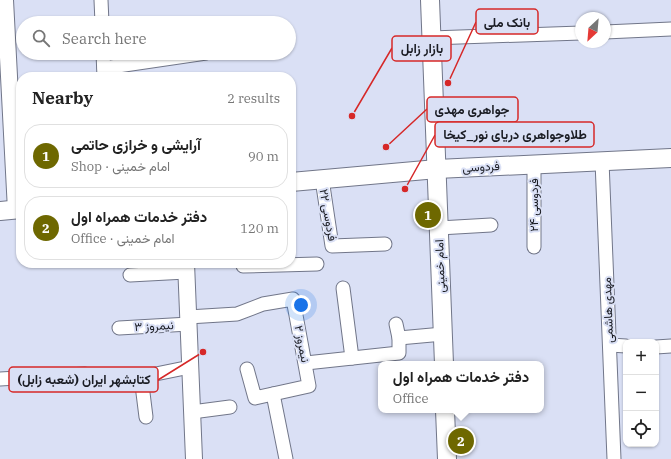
<!DOCTYPE html>
<meta charset="utf-8">
<style>
:root{--surface:#fff;--page:#f2f2f2;--text:#222;--muted:#767676;--line:#e0e0e0;--accent:#6e6800}
body{margin:0;font-family:"IBM Plex Serif",Vazirmatn,serif;background:var(--page);color:var(--text)}
.controls{position:absolute;right:12px;bottom:12px;display:grid;overflow:hidden;border-radius:8px;box-shadow:0 1px 3px #0004}
.controls button{width:36px;height:36px;display:grid;place-items:center;padding:0;border:0;border-bottom:1px solid var(--line);background:var(--surface);color:var(--text);font:20px sans-serif}
.compass{position:absolute;left:575px;top:12px;width:36px;height:36px;border-radius:50%;background:var(--surface);box-shadow:0 1px 3px #0004;rotate:206deg}
.you{position:absolute;left:301px;top:305px;width:14px;height:14px;margin:-10px;border:3px solid #fff;border-radius:50%;background:#1a73e8;box-shadow:0 0 0 6px #1a73e833}
.badge{display:grid;place-items:center;width:26px;height:26px;border-radius:50%;background:var(--accent);color:#fff;font-size:13px;font-weight:700}
.pin{position:absolute;translate:-50% -50%;border:2px solid #fff;box-shadow:0 1px 4px #0006}
.popup{position:absolute;left:378px;top:361px;width:166px;height:52px;box-sizing:border-box;display:grid;place-content:center;border-radius:8px;background:var(--surface);filter:drop-shadow(0 1px 3px #0005);font-size:13px;white-space:nowrap;color:var(--muted)}
.popup b{font-size:15px;color:var(--text)}
.popup::after{content:'';position:absolute;left:50%;top:100%;margin-left:-8px;border:8px solid transparent;border-top-color:var(--surface)}
.list{margin:0;padding:0;list-style:none}
h2{display:flex;justify-content:space-between;align-items:center;height:52px;margin:0;padding:0 16px;font-size:17px}
h2 small{font-size:13px;font-weight:400;color:var(--muted)}
.list li{display:grid;grid-template-columns:26px 1fr auto;gap:12px;align-items:center;box-sizing:border-box;height:64px;margin:0 8px 8px;padding:0 8px;border:1px solid var(--line);border-radius:16px}
.list b{display:block;font-size:15px;white-space:nowrap}
.list p{margin:0;font-size:13px;white-space:nowrap;color:var(--muted)}
.list em{font-size:13px;font-style:normal;color:var(--muted)}
.icon{flex:none;width:22px;height:22px;fill:none;stroke:currentColor;stroke-width:2;stroke-linecap:round;stroke-linejoin:round}
.map{position:relative;flex:none;width:671px;height:459px;overflow:hidden}
.search{position:absolute;background:var(--surface);box-shadow:0 1px 3px #0004;left:16px;top:16px;width:280px;height:44px;display:flex;align-items:center;gap:10px;box-sizing:border-box;padding:0 14px;border-radius:22px;color:var(--muted);font-size:15px}
.panel{position:absolute;background:var(--surface);box-shadow:0 1px 3px #0004;left:16px;top:72px;width:280px;height:196px;border-radius:16px}
.map>svg:first-child{display:block}
</style>
<div class="map">
<svg width="671" height="459" viewBox="0 0 671 459">
<rect width="100%" height="100%" fill="#dae0f5"/>
<g fill="none" stroke-linecap="round" stroke-linejoin="round">
<defs>
<g id="minor">
<polyline points="101,0 102,23"/>
<polyline points="605,32 671,29"/>
<polyline points="431,38 581,33"/>
<polyline points="103,53 104,77"/>
<polyline points="104,68 206,53"/>
<polyline points="602,161 614,459"/>
<polyline points="534,164 534,247"/>
<polyline points="322,179 332,246 385,244"/>
<polyline points="439,228 491,225"/>
<polyline points="243,263 243,266 317,264"/>
<polyline points="130,275 186,272"/>
<polyline points="343,288 352,358"/>
<polyline points="188,317 237,314 263,304 293,299 309,386 255,398 247,369"/>
<polyline points="119,328 189,324"/>
<polyline points="399,338 443,334"/>
<polyline points="610,345 626,346"/>
<polyline points="656,347 671,346"/>
<polyline points="306,363 399,353 399,338 396,324"/>
<polyline points="0,379 85,374"/>
<polyline points="273,394 286,459"/>
<polyline points="192,412 230,407"/>
<polyline points="146,417 141,377 190,367"/>
</g>
<g id="tertiary">
<polyline points="5,0 16,210"/>
<polyline points="186,263 194,459"/>
</g>
<g id="secondary">
<polyline points="430,0 444,364"/>
<polyline points="291,182 437,169 671,158"/>
<polyline points="0,211 21,209"/>
<polyline points="445,410 447,459"/>
</g>
</defs>
<!-- minor casing -->
<use href="#minor" stroke="#717689" stroke-width="15"/>
<!-- tertiary casing -->
<use href="#tertiary" stroke="#717689" stroke-width="18"/>
<!-- secondary casing -->
<use href="#secondary" stroke="#717689" stroke-width="20"/>
<!-- minor -->
<use href="#minor" stroke="#fff" stroke-width="13"/>
<!-- tertiary -->
<use href="#tertiary" stroke="#fff" stroke-width="16"/>
<!-- secondary -->
<use href="#secondary" stroke="#fff" stroke-width="18"/>
</g>
<g text-anchor="middle" stroke-width="4" stroke-linejoin="round" paint-order="stroke">
<!-- street labels -->
<g font-size="12" fill="#1a1c23" stroke="#dae0f5">
<text transform="translate(481 167) rotate(-3)" y="4">فردوسی</text>
<text transform="translate(534 205) rotate(-90)" y="4">فردوسی ۲۴</text>
<text transform="translate(328 215) rotate(80)" y="4">فردوسی ۲۲</text>
<text transform="translate(440 266) rotate(-92)" y="4">امام خمینی</text>
<text transform="translate(608 310) rotate(-92)" y="4">مهدی هاشمی</text>
<text transform="translate(154 326) rotate(-3)" y="4">نیمروز ۳</text>
<text transform="translate(302 344) rotate(79)" y="4">نیمروز ۲</text>
</g>
</g>
<!-- callouts -->
<path fill="none" stroke="#d62828" stroke-width="1.5" d="M448 83L476 22M352 116L392 48M386 147L427 109M405 189L435 135M203 352L158 380"/>
<g fill="#d62828" stroke="#dae0f5" stroke-width="1.5">
<circle cx="448" cy="83" r="4"/>
<circle cx="352" cy="116" r="4"/>
<circle cx="386" cy="147" r="4"/>
<circle cx="405" cy="189" r="4"/>
<circle cx="203" cy="352" r="4"/>
</g>
<g fill="#dae0f5" stroke="#d62828" stroke-width="1.5">
<rect x="476" y="9" width="62" height="25" rx="4"/>
<rect x="392" y="36" width="59" height="25" rx="4"/>
<rect x="427" y="97" width="91" height="25" rx="4"/>
<rect x="435" y="122" width="159" height="25" rx="4"/>
<rect x="9" y="367" width="149" height="25" rx="4"/>
</g>
<g font-size="13" text-anchor="middle" font-weight="bold" fill="#1a1c23">
<text x="507" y="27">بانک ملی</text>
<text x="422" y="53">بازار زابل</text>
<text x="472" y="114">جواهری مهدی</text>
<text x="515" y="139">طلاوجواهری دریای نور_کیخا</text>
<text x="84" y="384">کتابشهر ایران (شعبه زابل)</text>
</g>
</svg>
<div class="controls">
<button>+</button>
<button>−</button>
<button><svg class="icon" aria-label="locate" viewBox="0 0 24 24"><circle cx="12" cy="12" r="6"/><path d="M12 2v4M12 18v4M2 12h4M18 12h4"/></svg></button>
</div>
<svg class="compass" viewBox="-18 -18 36 36"><path d="M0-13l5 13h-10z" fill="#e53935"/><path d="M0 13l5-13h-10z" fill="#767676"/></svg>
<div class="you"></div>
<div class="pin badge" style="left:428px;top:215px">1</div>
<div class="pin badge" style="left:461px;top:441px">2</div>
<div class="popup"><b>دفتر خدمات همراه اول</b>Office</div>
<div class="search"><svg class="icon" aria-label="search" viewBox="0 0 24 24"><circle cx="10" cy="10" r="6"/><path d="M15 15l6 6"/></svg>Search here</div>
<section class="panel">
<h2>Nearby<small>2 results</small></h2>
<ul class="list">
<li><span class="badge">1</span><div><b>آرایشی و خرازی حاتمی</b><p>Shop · امام خمینی</p></div><em>90 m</em></li>
<li><span class="badge">2</span><div><b>دفتر خدمات همراه اول</b><p>Office · امام خمینی</p></div><em>120 m</em></li>
</ul>
</section>
</div>
